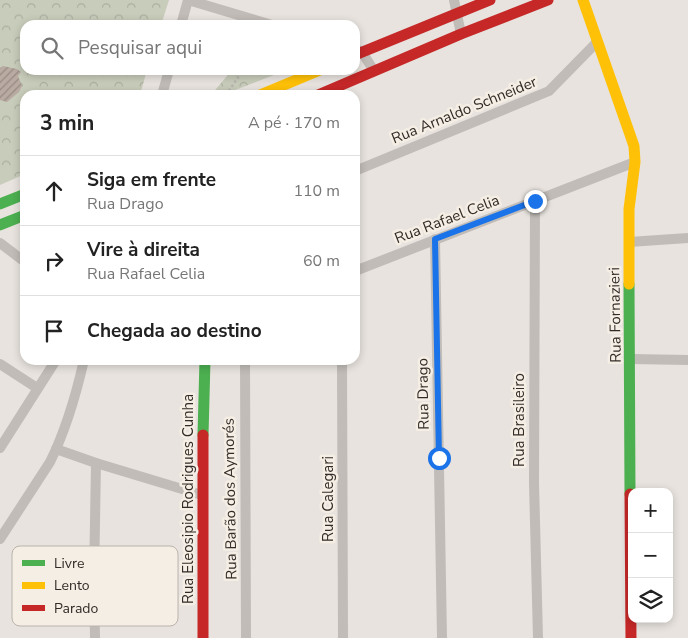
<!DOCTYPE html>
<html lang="pt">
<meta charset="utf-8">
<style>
:root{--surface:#fff;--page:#f2f2f2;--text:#222;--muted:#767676;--line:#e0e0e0}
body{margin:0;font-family:"Nunito Sans",sans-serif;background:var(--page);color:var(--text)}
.controls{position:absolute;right:15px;bottom:15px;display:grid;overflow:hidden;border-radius:10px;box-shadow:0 2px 8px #0003}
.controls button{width:45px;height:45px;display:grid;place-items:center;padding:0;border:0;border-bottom:1px solid var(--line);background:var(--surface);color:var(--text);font:25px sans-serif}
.stop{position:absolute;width:15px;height:15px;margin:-11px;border:4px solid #1a73e8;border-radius:50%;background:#fff}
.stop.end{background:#1a73e8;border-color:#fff;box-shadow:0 1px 5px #0008}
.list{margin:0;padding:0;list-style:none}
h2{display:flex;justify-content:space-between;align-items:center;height:65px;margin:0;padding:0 20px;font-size:21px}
h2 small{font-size:16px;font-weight:400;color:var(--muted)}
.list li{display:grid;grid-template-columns:32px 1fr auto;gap:15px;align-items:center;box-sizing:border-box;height:70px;padding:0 20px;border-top:1px solid var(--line)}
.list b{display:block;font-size:19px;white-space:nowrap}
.list p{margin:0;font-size:16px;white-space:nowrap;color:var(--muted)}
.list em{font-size:16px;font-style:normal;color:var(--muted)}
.icon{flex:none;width:28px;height:28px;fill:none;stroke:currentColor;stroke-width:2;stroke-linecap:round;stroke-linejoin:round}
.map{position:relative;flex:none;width:688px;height:638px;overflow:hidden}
.search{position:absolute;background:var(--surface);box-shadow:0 2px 8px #0003;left:20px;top:20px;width:340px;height:55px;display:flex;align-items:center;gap:12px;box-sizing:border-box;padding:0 18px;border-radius:15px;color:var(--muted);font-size:19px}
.panel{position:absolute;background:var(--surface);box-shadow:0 2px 8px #0003;left:20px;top:90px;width:340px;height:275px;border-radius:15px}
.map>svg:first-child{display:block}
</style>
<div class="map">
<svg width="688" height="638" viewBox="0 0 688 638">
<defs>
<pattern id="park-crowns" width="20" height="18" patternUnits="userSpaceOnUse" patternTransform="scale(1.25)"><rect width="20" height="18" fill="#c8ccba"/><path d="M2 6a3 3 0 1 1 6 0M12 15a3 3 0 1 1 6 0" fill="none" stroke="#acafa0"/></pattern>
<pattern id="building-hatch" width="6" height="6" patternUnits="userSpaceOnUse" patternTransform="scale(1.25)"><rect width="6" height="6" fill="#b9aaa2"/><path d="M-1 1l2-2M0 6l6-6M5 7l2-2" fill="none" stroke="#978b84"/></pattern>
</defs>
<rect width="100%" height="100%" fill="#e8e3de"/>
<!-- park -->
<g fill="url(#park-crowns)">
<polygon points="0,0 169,0 161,25 25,25 25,70 147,70 140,95 25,95 25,174 0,185"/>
<polygon points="232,70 287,70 222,95 211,95"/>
</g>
<!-- building -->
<polygon fill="url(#building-hatch)" points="3,66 17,69 21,72 18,76 22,86 19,92 7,102 0,100 0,68"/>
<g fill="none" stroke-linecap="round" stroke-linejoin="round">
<!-- path -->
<polyline stroke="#bab5b0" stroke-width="2.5" stroke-dasharray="2.5 2.5" stroke-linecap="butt" points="226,95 243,70"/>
<!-- street -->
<g stroke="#c1bcb7" stroke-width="10">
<polyline points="188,0 272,25"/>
<polyline points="454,0 461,34"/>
<polyline points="181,25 188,0"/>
<polyline points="358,50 362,52 374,71"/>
<polyline points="162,95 169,70"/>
<polyline points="355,171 549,91 597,42"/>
<polyline points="535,201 534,483 538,638"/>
<polyline points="435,239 442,638"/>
<polyline points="629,242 688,238"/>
<polyline points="0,243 25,262"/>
<polyline points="355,271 635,162"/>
<polyline points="631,359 688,360"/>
<polyline points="245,360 246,638"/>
<polyline points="342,360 343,638"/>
<polyline points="0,364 37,388"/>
<polyline points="0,448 56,360"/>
<polyline points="56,449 96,463 202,495"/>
<path d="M 0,539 L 50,462 C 66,430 76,395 84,360"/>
<polyline points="95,638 94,580 96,463"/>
</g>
<!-- fast -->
<g stroke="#4caf50" stroke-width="11">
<polyline points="0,204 25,194"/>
<polyline points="0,225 25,215"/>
<polyline points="629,284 630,494"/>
<polyline points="203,435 205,360"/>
</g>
<!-- slow -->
<g stroke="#ffc107" stroke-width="11">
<polyline points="583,0 634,146 635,162 629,209 629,284"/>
<polyline points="260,95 320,70"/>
</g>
<!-- jam -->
<g stroke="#c62828" stroke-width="11">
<polyline points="355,55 490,0"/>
<polyline points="318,95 461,34 548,0"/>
<polyline points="630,494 631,638"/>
<polyline points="203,638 203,435"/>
</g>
</g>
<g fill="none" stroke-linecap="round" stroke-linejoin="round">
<!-- route -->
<polyline stroke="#1a73e8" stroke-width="6" points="439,458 435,239 535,201"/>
</g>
<g text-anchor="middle" stroke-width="5" stroke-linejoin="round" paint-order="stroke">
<!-- street labels -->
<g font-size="15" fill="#312a26" stroke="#f5eee5">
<text transform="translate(464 110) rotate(-22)" y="5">Rua Arnaldo Schneider</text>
<text transform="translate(447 219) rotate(-21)" y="5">Rua Rafael Celia</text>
<text transform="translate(615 315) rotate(-91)" y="5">Rua Fornazieri</text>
<text transform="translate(423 394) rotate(-91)" y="5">Rua Drago</text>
<text transform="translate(519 420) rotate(-90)" y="5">Rua Brasileiro</text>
<text transform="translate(188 499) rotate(-90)" y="5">Rua Eleosipio Rodrigues Cunha</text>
<text transform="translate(230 499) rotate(-91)" y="5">Rua Barão dos Aymorés</text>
<text transform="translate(328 499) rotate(-90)" y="5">Rua Calegari</text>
</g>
</g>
<!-- legend -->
<rect x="12" y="546" width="166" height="80" rx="8" fill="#f5eee5" stroke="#bab3ac" stroke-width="1"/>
<rect x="22" y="560" width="23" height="6" fill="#4caf50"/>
<rect x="22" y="582" width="23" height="7" fill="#ffc107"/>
<rect x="22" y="605" width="23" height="6" fill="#c62828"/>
<g font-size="14" fill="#312a26">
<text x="54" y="568">Livre</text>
<text x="54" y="590">Lento</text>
<text x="54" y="613">Parado</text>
</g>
</svg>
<div class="controls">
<button>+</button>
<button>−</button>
<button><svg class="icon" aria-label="layers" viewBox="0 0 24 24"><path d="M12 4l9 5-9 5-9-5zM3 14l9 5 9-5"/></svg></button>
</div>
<div class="stop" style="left:439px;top:458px"></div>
<div class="stop end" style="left:535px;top:201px"></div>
<div class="search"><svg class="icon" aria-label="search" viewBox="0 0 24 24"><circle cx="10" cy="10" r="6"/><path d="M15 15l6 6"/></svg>Pesquisar aqui</div>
<section class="panel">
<h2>3 min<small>A pé · 170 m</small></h2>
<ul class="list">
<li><svg class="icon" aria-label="ahead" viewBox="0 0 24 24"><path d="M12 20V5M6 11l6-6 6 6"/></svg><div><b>Siga em frente</b><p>Rua Drago</p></div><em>110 m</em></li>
<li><svg class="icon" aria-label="right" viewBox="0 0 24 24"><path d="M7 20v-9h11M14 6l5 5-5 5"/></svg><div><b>Vire à direita</b><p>Rua Rafael Celia</p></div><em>60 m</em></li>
<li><svg class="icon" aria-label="arrive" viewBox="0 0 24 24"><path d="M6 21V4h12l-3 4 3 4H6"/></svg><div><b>Chegada ao destino</b></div></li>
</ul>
</section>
</div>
